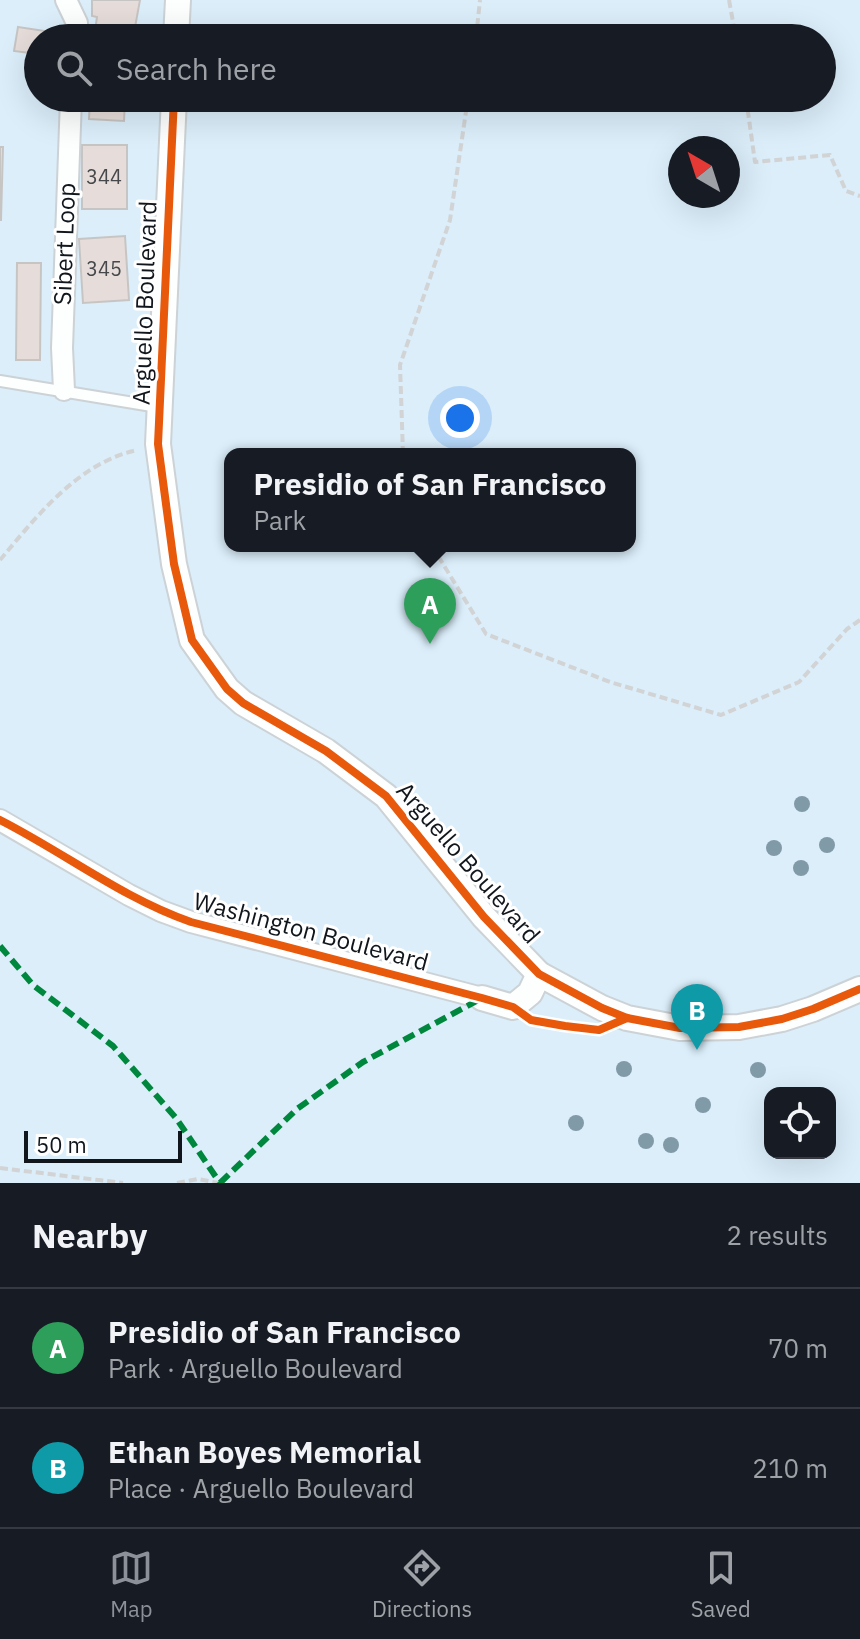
<!DOCTYPE html>
<meta charset="utf-8">
<style>
:root{--surface:#171b24;--page:#242831;--text:#f1f3f6;--muted:#9ea1a6;--line:#363941;--accent:#8c9099}
body{margin:0;font-family:"IBM Plex Sans",sans-serif;background:var(--page);color:var(--text)}
.controls{position:absolute;right:24px;bottom:24px;display:grid;overflow:hidden;border-radius:16px;box-shadow:0 8px 32px #0002}
.controls button{width:72px;height:72px;display:grid;place-items:center;padding:0;border:0;border-bottom:2px solid var(--line);background:var(--surface);color:var(--text);font:40px sans-serif}
.compass{position:absolute;left:668px;top:136px;width:72px;height:72px;border-radius:50%;background:var(--surface);box-shadow:0 8px 32px #0002;rotate:321deg}
.scale{position:absolute;left:24px;bottom:20px;width:158px;box-sizing:border-box;padding-left:8px;border:4px solid #10161b;border-top:0;font-size:22px;line-height:28px;white-space:nowrap;color:#10161b;-webkit-text-stroke:6px #fff;paint-order:stroke}
.you{position:absolute;left:460px;top:418px;width:28px;height:28px;margin:-20px;border:6px solid #fff;border-radius:50%;background:#1a73e8;box-shadow:0 0 0 12px #1a73e833}
.badge{display:grid;place-items:center;width:52px;height:52px;border-radius:50%;background:var(--accent);color:#fff;font-size:26px;font-weight:700}
.pin{position:absolute;translate:-50% -66px;filter:drop-shadow(0 2px 4px #0008)}
.pin::after{content:'';position:absolute;top:42px;width:28px;height:24px;background:inherit;clip-path:polygon(0 0,100% 0,50% 100%)}
.popup{position:absolute;left:224px;top:448px;width:412px;height:104px;box-sizing:border-box;display:grid;place-content:center;border-radius:16px;background:var(--surface);filter:drop-shadow(0 2px 6px #0005);font-size:26px;white-space:nowrap;color:var(--muted)}
.popup b{font-size:30px;color:var(--text)}
.popup::after{content:'';position:absolute;left:50%;top:100%;margin-left:-16px;border:16px solid transparent;border-top-color:var(--surface)}
.list{margin:0;padding:0;list-style:none}
h2{display:flex;justify-content:space-between;align-items:center;height:104px;margin:0;padding:0 32px;font-size:34px}
h2 small{font-size:26px;font-weight:400;color:var(--muted)}
.list li{display:grid;grid-template-columns:52px 1fr auto;gap:24px;align-items:center;box-sizing:border-box;height:120px;padding:0 32px;border-top:2px solid var(--line)}
.list b{display:block;font-size:30px;white-space:nowrap}
.list p{margin:0;font-size:26px;white-space:nowrap;color:var(--muted)}
.list em{font-size:26px;font-style:normal;color:var(--muted)}
.icon{flex:none;width:44px;height:44px;fill:none;stroke:currentColor;stroke-width:2;stroke-linecap:round;stroke-linejoin:round}
.map{position:relative;flex:none;width:860px;height:1183px;overflow:hidden}
.search{position:absolute;background:var(--surface);box-shadow:0 8px 32px #0002;left:24px;right:24px;top:24px;height:88px;display:flex;align-items:center;gap:20px;box-sizing:border-box;padding:0 28px;border-radius:44px;color:var(--muted);font-size:30px}
.sheet{height:344px;background:var(--surface)}
nav{display:flex;justify-content:space-around;align-items:center;box-sizing:border-box;height:112px;border-top:2px solid var(--line);background:var(--surface);font-size:22px;color:var(--muted)}
nav a{display:grid;justify-items:center;gap:4px}
nav .on{color:var(--accent)}
.map>svg:first-child{display:block}
</style>
<div class="map">
<svg width="860" height="1183" viewBox="0 0 860 1183">
<rect width="100%" height="100%" fill="#f3f7fa"/>
<!-- green -->
<path fill="#dbeefa" fill-rule="evenodd" d="M 0,0 L 860,0 L 860,1183 L 0,1183 ZM 38,38 L 822,38 L 822,98 L 38,98 ZM 680,148 L 728,148 L 728,196 L 680,196 ZM 230,454 L 630,454 L 630,546 L 230,546 ZM 770,1093 L 830,1093 L 830,1153 L 770,1153 Z"/>
<!-- building -->
<g fill="#e6ddda" stroke="#c7c5c4" stroke-width="2">
<polygon points="92,0 140,0 133,38 94,38 97,17 92,16"/>
<polygon points="18,27 58,33 57,38 38,38 38,54 14,51"/>
<polygon points="90,98 125,98 124,121 89,119"/>
<rect x="82" y="145" width="45" height="64"/>
<polygon points="0,147 3,147 1,220 0,220"/>
<polygon points="125,236 129,300 83,303 79,239"/>
<polygon points="17,263 41,263 40,360 16,360"/>
</g>
<g fill="none" stroke-linecap="round" stroke-linejoin="round">
<defs>
<polyline id="service" points="0,381 158,407"/>
<g id="minor">
<polyline points="66,0 77,23 76,38"/>
<polyline points="64,390 62,348 71,98"/>
<polyline points="0,820 129,895 161,911 191,922 482,998"/>
</g>
<g id="tertiary">
<polyline points="176,38 178,0"/>
<polyline points="174,98 158,444 174,564 192,640 227,689 243,703 326,751 386,796 484,917 539,974 602,1008 627,1018 680,1028 739,1027 782,1019 813,1009 860,989"/>
<polyline points="482,998 513,1007 530,993 539,974"/>
</g>
</defs>
<!-- service casing -->
<use href="#service" stroke="#ccd2d5" stroke-width="14"/>
<!-- minor casing -->
<use href="#minor" stroke="#ccd2d5" stroke-width="24"/>
<!-- tertiary casing -->
<use href="#tertiary" stroke="#ccd2d5" stroke-width="28"/>
<!-- path -->
<g stroke="#d2d3d4" stroke-width="4" stroke-dasharray="8 4" stroke-linecap="butt">
<polyline points="729,0 736,38"/>
<polyline points="476,38 480,0"/>
<polyline points="746,98 755,162 830,155 846,191 860,196"/>
<polyline points="403,454 400,365 450,220 468,98"/>
<polyline points="432,546 486,634 610,682 721,715 799,682 847,629 860,620"/>
<path d="M 0,560 C 37,516 78,463 137,450"/>
<polyline points="0,1168 123,1183"/>
<polyline points="177,1183 198,1179 218,1183"/>
</g>
<!-- service -->
<use href="#service" stroke="#fdfefe" stroke-width="10"/>
<!-- minor -->
<use href="#minor" stroke="#fdfefe" stroke-width="20"/>
<!-- tertiary -->
<use href="#tertiary" stroke="#fdfefe" stroke-width="24"/>
<!-- quiet -->
<g stroke="#00873e" stroke-width="6" stroke-dasharray="12 6" stroke-linecap="butt">
<polyline points="0,946 33,985 113,1046 176,1118 220,1183"/>
<polyline points="220,1183 297,1109 363,1062 482,998"/>
</g>
<defs>
<g id="cycleway">
<polyline points="174,98 158,444 174,564 192,640 227,689 243,703 326,751 386,796 484,917 539,974 602,1008 627,1018 680,1028 739,1027 782,1019 813,1009 860,989"/>
<path d="M 0,820 C 65,853 122,898 191,922 L 482,998 L 513,1007 L 531,1020 L 565,1026 L 599,1030 L 627,1018"/>
</g>
</defs>
<!-- cycleway casing -->
<use href="#cycleway" stroke="#fff" stroke-width="13"/>
<!-- cycleway -->
<use href="#cycleway" stroke="#e8590c" stroke-width="8"/>
</g>
<!-- trees -->
<g fill="#819aa8">
<circle cx="802" cy="804" r="8"/>
<circle cx="827" cy="845" r="8"/>
<circle cx="774" cy="848" r="8"/>
<circle cx="801" cy="868" r="8"/>
<circle cx="624" cy="1069" r="8"/>
<circle cx="758" cy="1070" r="8"/>
<circle cx="703" cy="1105" r="8"/>
<circle cx="576" cy="1123" r="8"/>
<circle cx="646" cy="1141" r="8"/>
<circle cx="671" cy="1145" r="8"/>
</g>
<g text-anchor="middle" stroke-width="6" stroke-linejoin="round" paint-order="stroke">
<!-- number labels -->
<g font-size="20" fill="#46484b">
<text x="104" y="184">344</text>
<text x="104" y="276">345</text>
</g>
<!-- street labels -->
<g font-size="24" fill="#10161b" stroke="#fff">
<text transform="translate(65 244) rotate(-88)" y="8">Sibert Loop</text>
<text transform="translate(145 303) rotate(-88)" y="8">Arguello Boulevard</text>
<text transform="translate(468 863) rotate(49)" y="8">Arguello Boulevard</text>
<text transform="translate(311 932) rotate(15)" y="8">Washington Boulevard</text>
</g>
</g>
</svg>
<div class="controls">
<button><svg class="icon" aria-label="locate" viewBox="0 0 24 24"><circle cx="12" cy="12" r="6"/><path d="M12 2v4M12 18v4M2 12h4M18 12h4"/></svg></button>
</div>
<svg class="compass" viewBox="-18 -18 36 36"><path d="M0-13l5 13h-10z" fill="#e53935"/><path d="M0 13l5-13h-10z" fill="#9ea1a6"/></svg>
<div class="scale">50 m</div>
<div class="you"></div>
<div class="pin badge" style="left:430px;top:644px;background:#2e9e5b">A</div>
<div class="popup"><b>Presidio of San Francisco</b>Park</div>
<div class="pin badge" style="left:697px;top:1050px;background:#0f9aa8">B</div>
<div class="search"><svg class="icon" aria-label="search" viewBox="0 0 24 24"><circle cx="10" cy="10" r="6"/><path d="M15 15l6 6"/></svg>Search here</div>
</div>
<section class="sheet">
<h2>Nearby<small>2 results</small></h2>
<ul class="list">
<li><span class="badge" style="background:#2e9e5b">A</span><div><b>Presidio of San Francisco</b><p>Park · Arguello Boulevard</p></div><em>70 m</em></li>
<li><span class="badge" style="background:#0f9aa8">B</span><div><b>Ethan Boyes Memorial</b><p>Place · Arguello Boulevard</p></div><em>210 m</em></li>
</ul>
</section>
<nav>
<a class="on"><svg class="icon" aria-label="map" viewBox="0 0 24 24"><path d="M3 6l6-2 6 2 6-2v14l-6 2-6-2-6 2zM9 4v14M15 6v14"/></svg>Map</a>
<a><svg class="icon" aria-label="directions" viewBox="0 0 24 24"><path d="M12 3l9 9-9 9-9-9zM9 14v-3h6M13 9l2 2-2 2"/></svg>Directions</a>
<a><svg class="icon" aria-label="saved" viewBox="0 0 24 24"><path d="M7 4h10v16l-5-4-5 4z"/></svg>Saved</a>
</nav>
